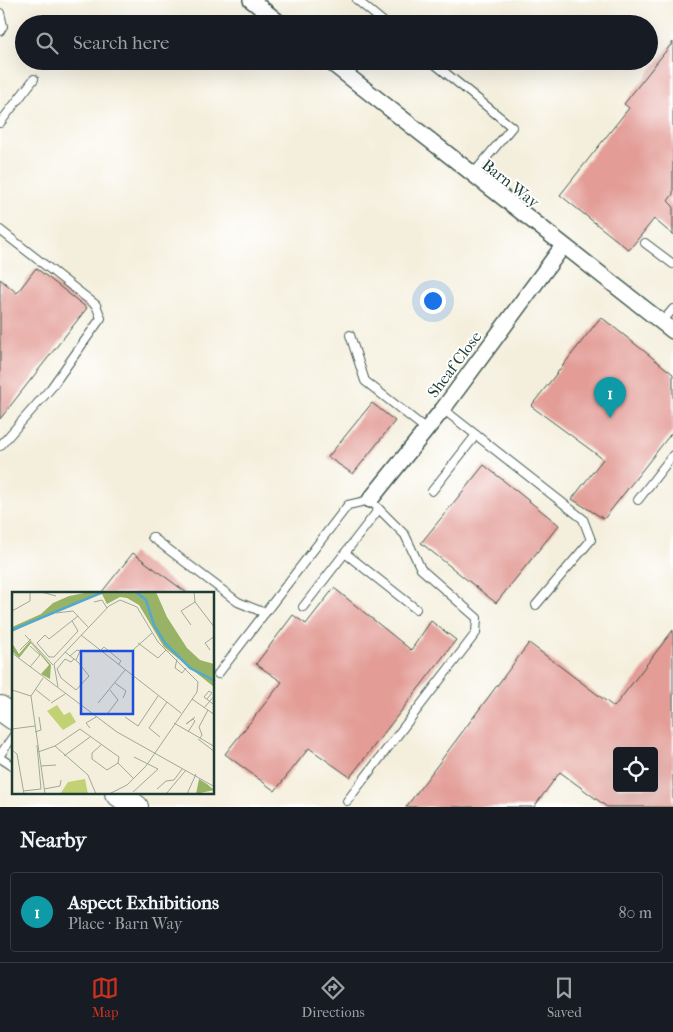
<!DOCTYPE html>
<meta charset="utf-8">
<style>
:root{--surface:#171b24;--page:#20242c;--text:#f1f3f6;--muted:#9ea1a6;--line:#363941;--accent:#c8321e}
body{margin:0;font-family:"IM FELL French Canon",serif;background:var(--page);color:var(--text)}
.controls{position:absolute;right:15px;bottom:15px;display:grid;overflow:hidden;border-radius:5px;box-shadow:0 5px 20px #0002}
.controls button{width:45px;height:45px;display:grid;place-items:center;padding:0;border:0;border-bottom:1px solid var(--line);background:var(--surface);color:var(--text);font:25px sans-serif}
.you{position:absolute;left:432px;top:300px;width:18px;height:18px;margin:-12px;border:4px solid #fff;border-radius:50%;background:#1a73e8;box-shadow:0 0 0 8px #1a73e833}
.badge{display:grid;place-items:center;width:32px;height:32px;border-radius:50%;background:var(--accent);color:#fff;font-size:16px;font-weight:700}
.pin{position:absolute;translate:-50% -41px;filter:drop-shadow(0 1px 2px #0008)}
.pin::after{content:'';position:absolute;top:26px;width:18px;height:15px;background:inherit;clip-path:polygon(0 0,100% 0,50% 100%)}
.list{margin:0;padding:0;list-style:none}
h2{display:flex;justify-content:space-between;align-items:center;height:65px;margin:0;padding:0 20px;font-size:21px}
h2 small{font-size:16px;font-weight:400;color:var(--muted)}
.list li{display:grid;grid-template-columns:32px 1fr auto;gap:15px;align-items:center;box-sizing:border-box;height:80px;margin:0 10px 10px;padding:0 10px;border:1px solid var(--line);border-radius:5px}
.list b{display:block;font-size:19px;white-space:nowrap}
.list p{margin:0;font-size:16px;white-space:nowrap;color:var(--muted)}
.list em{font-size:16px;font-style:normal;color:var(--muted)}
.icon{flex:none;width:28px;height:28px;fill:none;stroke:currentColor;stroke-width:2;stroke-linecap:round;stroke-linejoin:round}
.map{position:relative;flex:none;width:673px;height:807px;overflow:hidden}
.search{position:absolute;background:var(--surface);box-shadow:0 5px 20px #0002;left:15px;right:15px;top:15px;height:55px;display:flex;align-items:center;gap:12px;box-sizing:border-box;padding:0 18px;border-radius:28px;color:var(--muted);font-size:19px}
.sheet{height:155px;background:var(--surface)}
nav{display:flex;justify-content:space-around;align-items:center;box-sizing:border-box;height:70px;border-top:1px solid var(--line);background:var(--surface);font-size:14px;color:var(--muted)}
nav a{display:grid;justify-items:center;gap:2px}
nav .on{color:var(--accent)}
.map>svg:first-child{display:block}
</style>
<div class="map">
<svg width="673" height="807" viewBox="0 0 673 807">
<rect width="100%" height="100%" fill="#fff"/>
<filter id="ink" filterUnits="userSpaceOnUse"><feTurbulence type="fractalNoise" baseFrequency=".02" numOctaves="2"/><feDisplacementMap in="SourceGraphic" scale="10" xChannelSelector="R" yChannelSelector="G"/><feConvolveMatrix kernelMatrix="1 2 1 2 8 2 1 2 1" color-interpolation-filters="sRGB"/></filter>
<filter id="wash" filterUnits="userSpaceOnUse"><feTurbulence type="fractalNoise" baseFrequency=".0096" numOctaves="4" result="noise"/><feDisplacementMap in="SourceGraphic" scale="20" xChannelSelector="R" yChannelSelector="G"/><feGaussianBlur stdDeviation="1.12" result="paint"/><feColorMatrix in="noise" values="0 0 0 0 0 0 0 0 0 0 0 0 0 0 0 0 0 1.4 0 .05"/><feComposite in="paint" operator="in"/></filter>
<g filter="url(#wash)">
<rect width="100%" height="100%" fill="#f4efdd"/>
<g id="blocks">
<!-- building -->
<g fill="#e39c96" fill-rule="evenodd">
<polygon points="673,42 673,194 668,201 673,206 673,235 654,219 629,250 560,195 629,108 624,104"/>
<polygon points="36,268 87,308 0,419 0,279 17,293"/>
<polygon points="601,317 673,374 673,431 604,519 572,499 603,459 531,406"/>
<polygon points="372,403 395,421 353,474 328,457"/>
<polygon points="484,465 559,525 496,603 421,543"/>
<polygon points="133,553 187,593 101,593"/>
<polygon points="334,588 411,650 431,621 456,640 350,777 309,748 275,791 225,754 282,682 256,664 293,615 306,624"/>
<path d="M 673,630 L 673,807 L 607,807 L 560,772 L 534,807 L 406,807 L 529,643 L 614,707 ZM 617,751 L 654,751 L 654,788 L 617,788 Z"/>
</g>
</g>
</g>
<g filter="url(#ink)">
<use href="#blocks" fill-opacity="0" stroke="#3f584d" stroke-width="1"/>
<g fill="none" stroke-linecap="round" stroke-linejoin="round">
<defs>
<g id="service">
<polyline points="357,0 386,24"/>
<polyline points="0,13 3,26 0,31"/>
<polyline points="431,61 512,127 473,174"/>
<polyline points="0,123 34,79"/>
<polyline points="0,230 96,305 101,318 51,388 0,446"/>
<polyline points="645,243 673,264"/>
<polyline points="662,322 673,309"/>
<polyline points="350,335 365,381 426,429"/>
<polyline points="443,409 583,519 591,540 536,605"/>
<polyline points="432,491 476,435"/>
<polyline points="638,500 673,455"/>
<polyline points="152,537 238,602 265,613"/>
<polyline points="345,553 416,609"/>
<polyline points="303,607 379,509"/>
<polyline points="218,674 348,505 370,500 405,535 421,569 477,618 476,633 347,801"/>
<polyline points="0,755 14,735"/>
<polyline points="0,758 14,767"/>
</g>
<g id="minor">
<polyline points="251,0 281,24"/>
<polyline points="329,61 673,331"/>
<polyline points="370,500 443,409 563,246"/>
</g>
<g id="primary">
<polyline points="0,708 14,718"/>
<polyline points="117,793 136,807"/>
</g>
</defs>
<!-- service casing -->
<use href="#service" stroke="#3f584d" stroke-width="10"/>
<!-- minor casing -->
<use href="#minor" stroke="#3f584d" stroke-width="18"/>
<!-- primary casing -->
<use href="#primary" stroke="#3f584d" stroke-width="26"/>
<!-- service -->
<use href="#service" stroke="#fff" stroke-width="8"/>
<!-- minor -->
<use href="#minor" stroke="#fff" stroke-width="15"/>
<!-- primary -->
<use href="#primary" stroke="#fff" stroke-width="24"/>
</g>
</g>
<g text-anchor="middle" stroke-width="4" stroke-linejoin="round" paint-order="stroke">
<!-- street labels -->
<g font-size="16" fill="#1f3d34" stroke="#fff">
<text transform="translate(511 183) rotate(38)" y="6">Barn Way</text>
<text transform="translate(454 364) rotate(-53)" y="6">Sheaf Close</text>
</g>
</g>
<!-- overview -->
<g transform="translate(12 592)">
<rect width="202" height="202" fill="#f4efdd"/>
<path d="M 45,113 L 52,123 L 58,120 L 64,130 L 51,138 L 35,119 ZM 73,187 L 76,202 L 48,202 L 56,190 Z" fill="#c2d174"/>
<path d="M 78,0 L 144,0 L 155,25 L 175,56 L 188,68 L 202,72 L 202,95 L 152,55 L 127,13 L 115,6 L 108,5 L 95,12 L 90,2 L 74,6 L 0,40 L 0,35 L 29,22 L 41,11 L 57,4 ZM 18,49 L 39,73 L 38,87 L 29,82 L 37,73 L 19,51 L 7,66 L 0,59 L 0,51 L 7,62 ZM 187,187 L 195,192 L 202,198 L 184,202 Z" fill="#99b366"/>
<path fill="none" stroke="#52a9cf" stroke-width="2.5" d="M 124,0 L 134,8 L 142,33 L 153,51 L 178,76 L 203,89M 0,38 L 91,0"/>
<path fill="none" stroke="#9fa899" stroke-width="1" d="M 29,0 L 44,4M 182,0 L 183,10 L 203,36M 82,10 L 90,8 L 95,16M 0,19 L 18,9 L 18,0M 44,21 L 61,19 L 76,35M 60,29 L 66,39 L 42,65 L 37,65 L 25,51 L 33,43 L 37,47 L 66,24M 179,33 L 169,19 L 183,10M 13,43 L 41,73M 69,43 L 169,121M 126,51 L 146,66 L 154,58M 18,54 L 28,63 L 18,75M 8,58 L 19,47M 121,58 L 140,41M 198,58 L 193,51 L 203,44M 88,59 L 92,55 L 109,69 L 106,73M 53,60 L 66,70 L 77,84 L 64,98 L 49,86 L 45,77 L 53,67 L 59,70 L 62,67M 0,61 L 105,140 L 203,195M 58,64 L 65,58 L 68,59 L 64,68M 165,67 L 163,76 L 170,81 L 174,76M 103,91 L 114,99 L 111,106M 46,95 L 42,72 L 97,14 L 108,8 L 125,15 L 146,50 L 186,90 L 185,100 L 134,174 L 115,193 L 97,202M 23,97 L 38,109M 0,98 L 19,104M 19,104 L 33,202M 19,104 L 31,86M 180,107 L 203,123M 195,107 L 200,101 L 197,99 L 192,105 L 201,112 L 203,109M 39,111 L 53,102M 86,111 L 113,78M 192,116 L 203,103M 96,121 L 106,108 L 98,98M 113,125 L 126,134 L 146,104M 181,127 L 174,132 L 183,125M 162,131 L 188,146 L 190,143 L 187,135 L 196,118M 78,136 L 74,131 L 84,125M 0,137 L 23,134M 23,140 L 29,138 L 27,125M 176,140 L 183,129 L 181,127M 148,145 L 137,136 L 155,110M 188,146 L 203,155M 186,147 L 203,160M 25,153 L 29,197M 89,153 L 80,161 L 80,167 L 95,178 L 106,171M 43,154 L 76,183 L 84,202M 0,158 L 5,162 L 12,202M 26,160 L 43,154 L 68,137 L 107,165 L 106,171M 52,164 L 78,145M 106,171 L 122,187M 29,174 L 44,173M 32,197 L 48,194 L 49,188M 145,197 L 154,189 L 162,188 L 170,177M 11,199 L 29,197M 121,200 L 146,177 L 122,165M 154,202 L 174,178M 175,202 L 184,182"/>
<path fill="#1d4ed8" fill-opacity="0.15" stroke="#1d4ed8" stroke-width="2.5" d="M 69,59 L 121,59 L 121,122 L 69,122 Z"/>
<rect width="202" height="202" fill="none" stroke="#1f3d34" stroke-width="2.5"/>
</g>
</svg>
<div class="controls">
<button><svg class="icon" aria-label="locate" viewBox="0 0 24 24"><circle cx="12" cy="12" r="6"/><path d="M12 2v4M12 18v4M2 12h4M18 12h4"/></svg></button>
</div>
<div class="you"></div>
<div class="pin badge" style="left:610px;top:418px;background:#0f9aa8">1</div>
<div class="search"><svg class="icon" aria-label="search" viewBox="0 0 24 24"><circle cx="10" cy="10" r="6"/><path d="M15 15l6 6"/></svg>Search here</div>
</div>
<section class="sheet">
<h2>Nearby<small></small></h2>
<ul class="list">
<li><span class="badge" style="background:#0f9aa8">1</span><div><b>Aspect Exhibitions</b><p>Place · Barn Way</p></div><em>80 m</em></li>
</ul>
</section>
<nav>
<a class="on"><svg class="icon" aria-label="map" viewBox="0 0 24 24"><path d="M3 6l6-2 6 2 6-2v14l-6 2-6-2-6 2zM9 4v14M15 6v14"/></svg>Map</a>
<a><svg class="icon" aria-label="directions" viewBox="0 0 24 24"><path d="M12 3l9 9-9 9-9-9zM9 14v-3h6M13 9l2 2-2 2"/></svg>Directions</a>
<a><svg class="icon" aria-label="saved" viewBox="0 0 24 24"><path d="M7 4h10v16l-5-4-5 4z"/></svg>Saved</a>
</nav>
